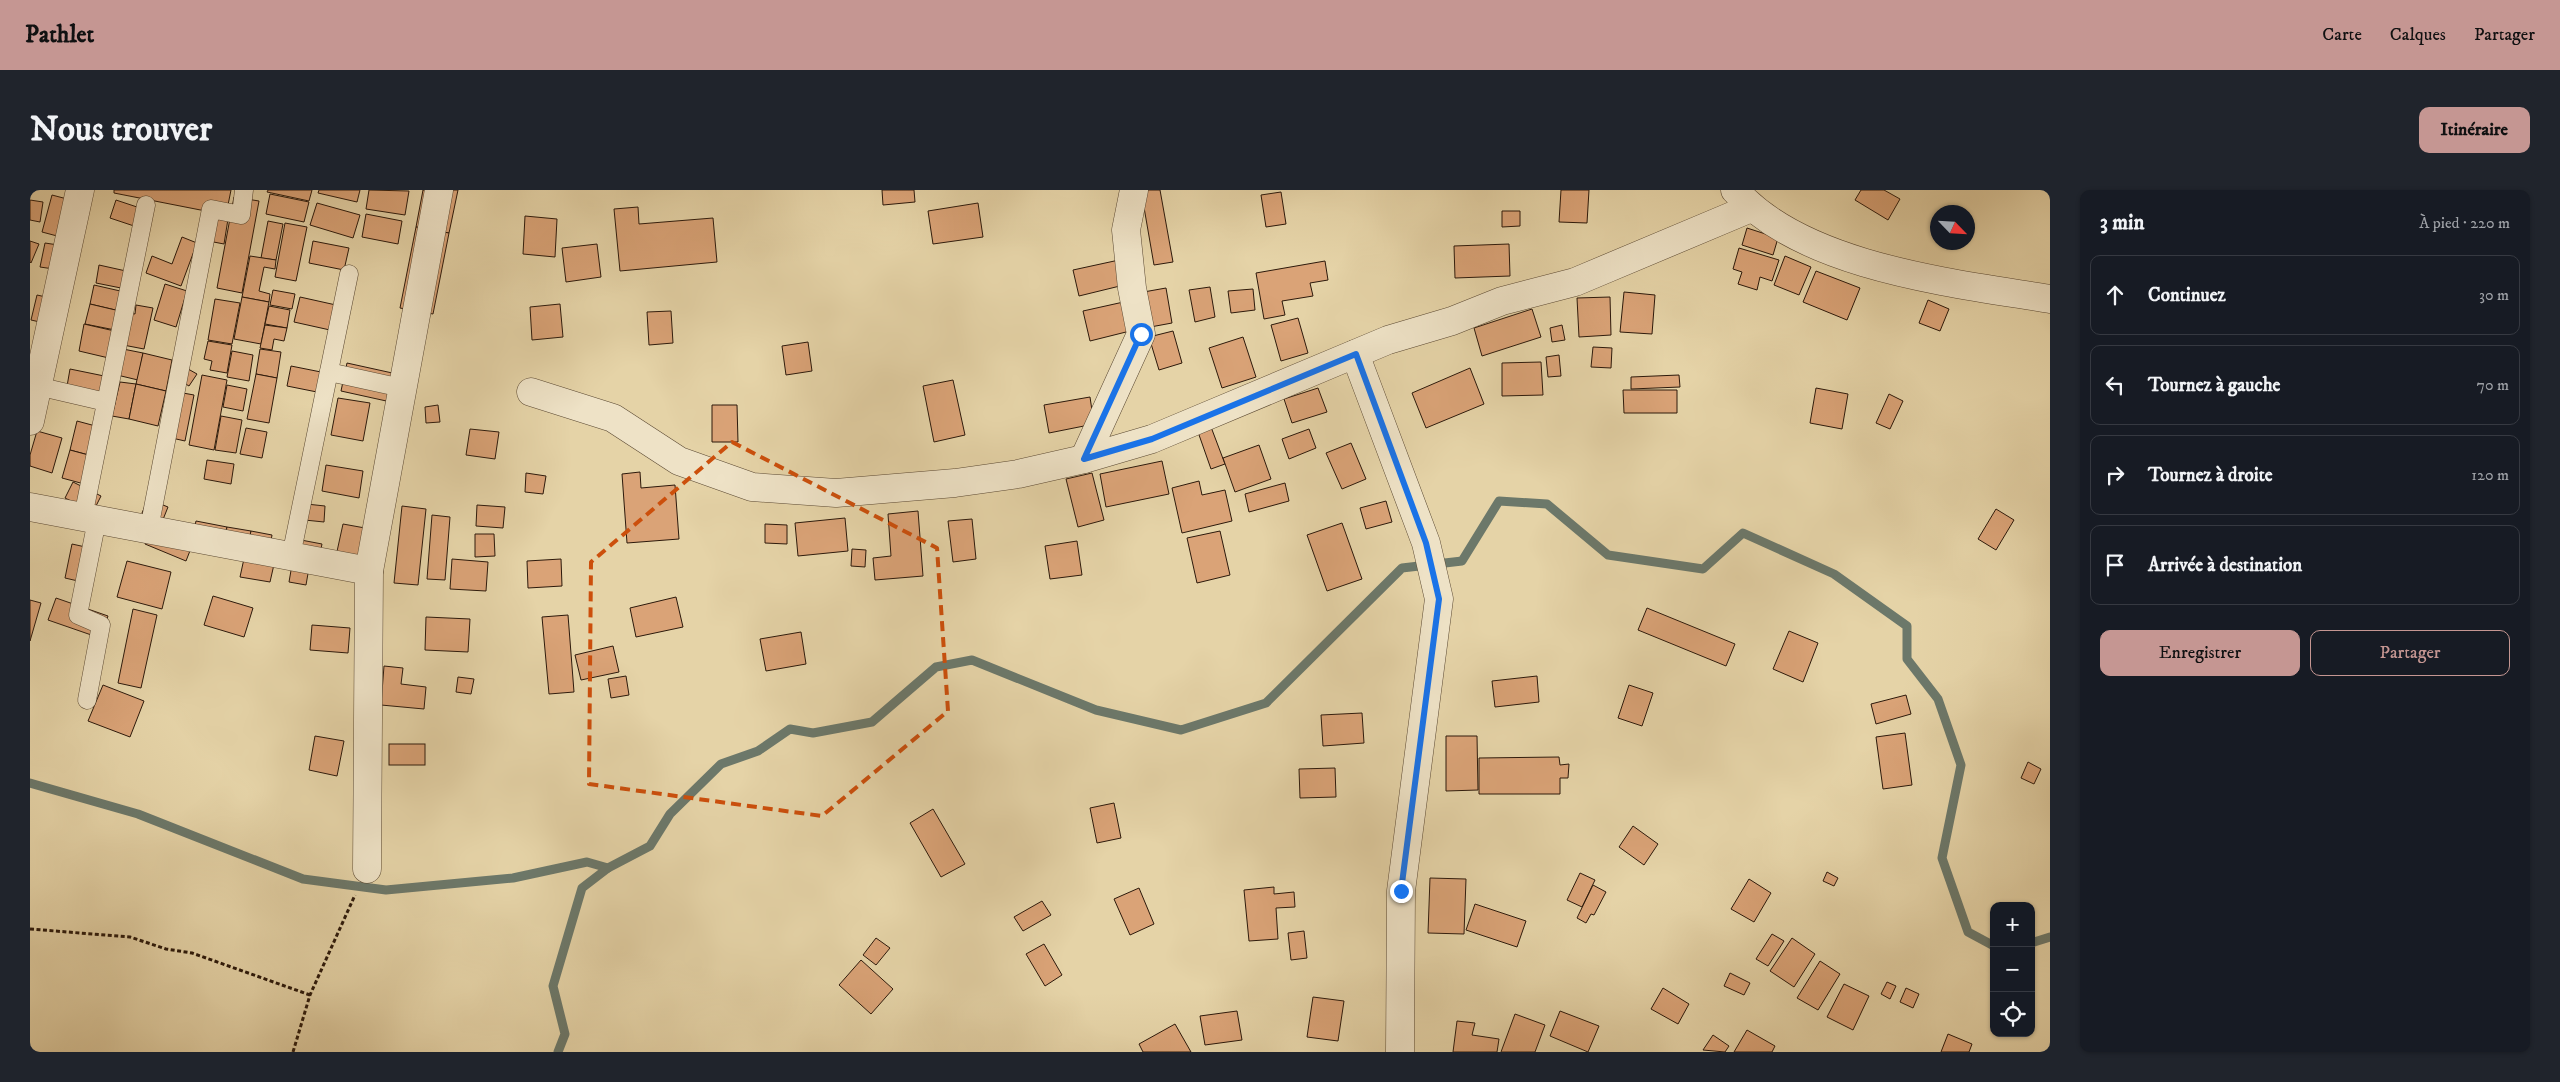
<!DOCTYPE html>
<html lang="fr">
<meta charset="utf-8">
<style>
:root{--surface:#171b24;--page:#20242c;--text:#f1f3f6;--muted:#9ea1a6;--line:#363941;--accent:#c59692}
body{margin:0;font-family:"IM FELL DW Pica",serif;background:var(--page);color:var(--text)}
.controls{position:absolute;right:15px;bottom:15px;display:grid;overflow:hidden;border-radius:10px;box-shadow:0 1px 4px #0004}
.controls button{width:45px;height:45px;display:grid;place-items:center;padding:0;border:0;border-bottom:1px solid var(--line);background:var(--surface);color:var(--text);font:25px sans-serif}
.compass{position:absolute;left:1900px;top:15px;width:45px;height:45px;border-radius:50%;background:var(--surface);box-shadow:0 1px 4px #0004;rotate:115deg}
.stop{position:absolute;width:15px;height:15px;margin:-11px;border:4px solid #1a73e8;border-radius:50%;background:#fff}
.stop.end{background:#1a73e8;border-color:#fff;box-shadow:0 1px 5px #0008}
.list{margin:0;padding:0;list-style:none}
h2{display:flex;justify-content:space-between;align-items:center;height:65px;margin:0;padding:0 20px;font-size:21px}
h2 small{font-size:16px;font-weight:400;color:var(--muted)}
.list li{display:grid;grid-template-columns:32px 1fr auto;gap:15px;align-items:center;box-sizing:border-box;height:80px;margin:0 10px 10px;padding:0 10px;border:1px solid var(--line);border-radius:10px}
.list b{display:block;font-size:19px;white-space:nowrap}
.list em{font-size:16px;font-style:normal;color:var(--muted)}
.actions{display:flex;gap:10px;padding:15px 20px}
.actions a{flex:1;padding:11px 0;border:1px solid var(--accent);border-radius:10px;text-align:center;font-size:18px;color:var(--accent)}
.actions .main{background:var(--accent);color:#111}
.icon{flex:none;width:28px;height:28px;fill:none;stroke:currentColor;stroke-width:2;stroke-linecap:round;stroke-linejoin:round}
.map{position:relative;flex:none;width:2020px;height:862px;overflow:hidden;border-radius:10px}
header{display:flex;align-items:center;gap:30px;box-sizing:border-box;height:70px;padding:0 25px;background:var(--accent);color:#111}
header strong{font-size:24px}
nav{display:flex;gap:28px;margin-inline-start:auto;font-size:18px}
.intro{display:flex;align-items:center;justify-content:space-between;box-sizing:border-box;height:120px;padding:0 30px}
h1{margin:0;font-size:35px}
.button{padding:12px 22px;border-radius:10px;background:var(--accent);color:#111;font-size:18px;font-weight:700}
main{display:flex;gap:30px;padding:0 30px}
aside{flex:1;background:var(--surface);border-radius:10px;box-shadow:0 1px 4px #0004}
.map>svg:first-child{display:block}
</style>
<header>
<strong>Pathlet</strong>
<nav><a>Carte</a><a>Calques</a><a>Partager</a></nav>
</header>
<div class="intro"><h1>Nous trouver</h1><a class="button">Itinéraire</a></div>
<main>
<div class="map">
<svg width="2020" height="862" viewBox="0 0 2020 862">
<rect width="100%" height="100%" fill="#e5d3a7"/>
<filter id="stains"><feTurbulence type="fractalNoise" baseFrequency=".004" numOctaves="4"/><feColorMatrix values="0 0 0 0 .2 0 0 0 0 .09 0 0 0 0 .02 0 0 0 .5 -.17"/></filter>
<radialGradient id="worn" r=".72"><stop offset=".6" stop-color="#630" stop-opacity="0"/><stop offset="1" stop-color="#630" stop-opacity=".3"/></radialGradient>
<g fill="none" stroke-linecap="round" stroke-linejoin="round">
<!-- stream -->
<g stroke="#6c786a" stroke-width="9">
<polyline points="0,593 108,624 273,689 356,700 483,688 557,672 578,678"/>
<polyline points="2001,753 2020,747"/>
<polyline points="528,862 535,844 523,796 552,698 578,678 620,656 640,624 691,574 728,561 760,539 783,543 842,532 906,477 942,470 1066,520 1151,540 1236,513 1372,378 1432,371 1469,311 1517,314 1578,365 1673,379 1713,343 1804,384 1877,436 1877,469 1908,509 1931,575 1912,668 1938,742 1964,756"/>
</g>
</g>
<!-- building -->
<g fill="#daa377" stroke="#2c190b">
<polygon points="84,0 201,0 196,25 84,3"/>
<polygon points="238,0 282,0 279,11 237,2"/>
<polygon points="289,0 330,0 327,12 288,3"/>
<polygon points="339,0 379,1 375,25 336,19"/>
<polygon points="393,0 428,0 419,43 386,37"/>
<polygon points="852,0 884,0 885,12 853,15"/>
<polygon points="1111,0 1130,0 1143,72 1124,75"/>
<polygon points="1531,0 1559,0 1557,33 1529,32"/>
<polygon points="1831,0 1854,0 1870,9 1858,30 1825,10"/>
<polygon points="1251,2 1256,34 1236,37 1231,5"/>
<polygon points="240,4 279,12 274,32 236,24"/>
<polygon points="22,5 56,14 46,51 12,42"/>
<polygon points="204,7 229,11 212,103 187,98"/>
<polygon points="0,10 13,12 10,32 0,30"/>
<polygon points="86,10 119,21 113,39 80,28"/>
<polygon points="287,13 330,25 323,48 280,35"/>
<polygon points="948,13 953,47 903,54 898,21"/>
<polygon points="608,17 609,34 683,28 687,72 590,81 584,19"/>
<polygon points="1472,21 1490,21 1490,36 1472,37"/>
<polygon points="172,24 198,29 194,54 168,49"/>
<polygon points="336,24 372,31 368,54 332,47"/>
<polygon points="495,26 527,29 525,67 493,64"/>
<polygon points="238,31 253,34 246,70 231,68"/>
<polygon points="255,33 277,37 266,91 245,87"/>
<polygon points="386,37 419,43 403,124 370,118"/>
<polygon points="1717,38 1748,48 1743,65 1712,55"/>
<polygon points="152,47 167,53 151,96 116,83 122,66 142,74"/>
<polygon points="0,51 9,54 1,73 0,72"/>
<polygon points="283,51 319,58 314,80 279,73"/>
<polygon points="15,53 48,58 44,82 10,77"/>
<polygon points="567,54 571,87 536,92 532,58"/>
<polygon points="1479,54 1480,86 1425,88 1424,56"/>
<polygon points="1709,58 1749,70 1742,91 1730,87 1727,100 1708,94 1712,82 1703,79"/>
<polygon points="220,66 246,70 245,79 234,77 229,101 240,104 239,112 212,107"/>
<polygon points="1755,66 1781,77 1769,105 1744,95"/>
<polygon points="1089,70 1094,95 1049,106 1043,80"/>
<polygon points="1295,71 1298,90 1280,93 1283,106 1252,111 1255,125 1234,129 1226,83"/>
<polygon points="69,75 105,83 101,100 66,93"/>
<polygon points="1786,81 1830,98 1817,130 1773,112"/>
<polygon points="135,94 157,101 146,137 124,130"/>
<polygon points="64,95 99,103 94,122 60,114"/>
<polygon points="1180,97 1185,127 1165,132 1159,100"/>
<polygon points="1136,98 1142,133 1115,138 1108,103"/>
<polygon points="1223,99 1225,120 1201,123 1198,101"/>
<polygon points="243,100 265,104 262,119 240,115"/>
<polygon points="1594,102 1625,105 1622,144 1590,142"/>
<polygon points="7,105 38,112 32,137 1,130"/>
<polygon points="212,107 239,112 231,154 204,149"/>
<polygon points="270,107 306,115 300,140 264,132"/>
<polygon points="1580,107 1581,145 1549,147 1547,108"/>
<polygon points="185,109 210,113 202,154 178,150"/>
<polygon points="1898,110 1919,119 1910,141 1889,133"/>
<polygon points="1098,111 1104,140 1060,151 1053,121"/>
<polygon points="60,114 94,122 90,141 55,134"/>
<polygon points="530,114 533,147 502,150 500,117"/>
<polygon points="106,115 123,118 114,159 88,154 94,122 105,124"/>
<polygon points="239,116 260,120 257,138 235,134"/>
<polygon points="1502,119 1511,147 1452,166 1444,138"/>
<polygon points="641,121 643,153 619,155 617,122"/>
<polygon points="1268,128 1278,163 1251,171 1241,135"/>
<polygon points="54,134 89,142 83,169 49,161"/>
<polygon points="235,135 257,138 254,151 244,149 242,160 230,158"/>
<polygon points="1532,135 1535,150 1522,152 1520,138"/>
<polygon points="1143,141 1152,173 1129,180 1119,147"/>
<polygon points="1213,147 1226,187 1192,198 1179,158"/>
<polygon points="178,151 202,155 197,183 180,180 182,171 174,169"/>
<polygon points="778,152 782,181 756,185 752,156"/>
<polygon points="1563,157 1582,158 1581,178 1561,177"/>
<polygon points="93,159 113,163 108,190 87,185"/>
<polygon points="230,159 251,162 247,188 226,184"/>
<polygon points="202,161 223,165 219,191 197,187"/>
<polygon points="113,163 142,170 136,201 106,194"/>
<polygon points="1529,165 1531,186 1518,187 1516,167"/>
<polygon points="1511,172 1513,205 1472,206 1472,173"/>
<polygon points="317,173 385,188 379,216 311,201"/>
<polygon points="151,175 167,184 159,196 144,187"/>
<polygon points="261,176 291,182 287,202 257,196"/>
<polygon points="1440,178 1454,214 1396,238 1382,203"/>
<polygon points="40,179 84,188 80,211 36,202"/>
<polygon points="226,184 247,188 239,233 217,229"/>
<polygon points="172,185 197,190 184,260 159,255"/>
<polygon points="1649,185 1650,197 1601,199 1601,187"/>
<polygon points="923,190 935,245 904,252 893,196"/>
<polygon points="90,192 106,194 99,229 82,226"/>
<polygon points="106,194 136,201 128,236 99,229"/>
<polygon points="197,195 217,199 213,221 193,217"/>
<polygon points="1288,198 1297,222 1262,233 1254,209"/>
<polygon points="1786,198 1818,204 1812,239 1780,233"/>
<polygon points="1593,200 1647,200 1647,223 1594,223"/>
<polygon points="142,201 164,205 155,251 133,246"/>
<polygon points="1859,204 1873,211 1860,239 1846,233"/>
<polygon points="1060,207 1064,234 1019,243 1014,215"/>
<polygon points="308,208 340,213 333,251 301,245"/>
<polygon points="408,215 410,232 396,233 395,217"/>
<polygon points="682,215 707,215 708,252 682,252"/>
<polygon points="191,226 212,230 206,263 185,260"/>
<polygon points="47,231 73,238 66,267 40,260"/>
<polygon points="1181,237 1195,274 1181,279 1168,242"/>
<polygon points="216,238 237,242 232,268 210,264"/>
<polygon points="440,239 469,242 465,269 436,265"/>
<polygon points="1279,239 1286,258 1259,269 1252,249"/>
<polygon points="7,241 32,248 22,283 0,276 0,265"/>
<polygon points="1321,253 1336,289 1312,299 1296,263"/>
<polygon points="1229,255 1241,289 1205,302 1193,268"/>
<polygon points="40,260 66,267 58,295 32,288"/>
<polygon points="177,270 204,274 201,294 174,289"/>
<polygon points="1132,271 1139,304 1076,317 1070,284"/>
<polygon points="296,275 333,281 329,308 292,301"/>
<polygon points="610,282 611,298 645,295 649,349 597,353 592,284"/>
<polygon points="496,283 516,286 513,304 495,302"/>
<polygon points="1062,283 1074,330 1048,337 1036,289"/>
<polygon points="1169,291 1172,305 1195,300 1202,331 1152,343 1142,298"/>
<polygon points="43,292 71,306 63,322 35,308"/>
<polygon points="1255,293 1259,311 1219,322 1215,304"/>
<polygon points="118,309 138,317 132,332 112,323"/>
<polygon points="1356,311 1362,332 1336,339 1330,318"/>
<polygon points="267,313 295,316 294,332 265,329"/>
<polygon points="447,315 475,317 473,338 446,336"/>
<polygon points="372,316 396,319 388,395 364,393"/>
<polygon points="1966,319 1984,330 1966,360 1948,349"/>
<polygon points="888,321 893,386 845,390 843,368 861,366 858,324"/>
<polygon points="402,325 420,327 415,390 397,389"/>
<polygon points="815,328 818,361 768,366 765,333"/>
<polygon points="942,329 946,369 923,372 918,331"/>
<polygon points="166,331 197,337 193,355 162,349"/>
<polygon points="1312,333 1332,389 1297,401 1277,345"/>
<polygon points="313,334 335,338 329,370 306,366"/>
<polygon points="735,334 757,335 757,354 735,353"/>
<polygon points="122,336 163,353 156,371 115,354"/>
<polygon points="197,337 221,341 217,359 193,355"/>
<polygon points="221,341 242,345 239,363 217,359"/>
<polygon points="1190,341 1200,385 1167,393 1157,348"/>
<polygon points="445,344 464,344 465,366 445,367"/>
<polygon points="271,350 292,354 288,372 267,368"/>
<polygon points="1047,351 1052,385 1020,389 1015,356"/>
<polygon points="42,354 69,360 61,394 35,388"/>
<polygon points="822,359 836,360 835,377 821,376"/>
<polygon points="215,364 245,370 240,392 210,387"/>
<polygon points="263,369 280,372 276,395 259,392"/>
<polygon points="422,369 458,372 456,401 420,399"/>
<polygon points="531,369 532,396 498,398 497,371"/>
<polygon points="97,371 141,382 132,419 87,407"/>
<polygon points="183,406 223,418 214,447 174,435"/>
<polygon points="646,407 653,437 606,447 600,418"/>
<polygon points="26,408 78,426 70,448 18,430"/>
<polygon points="0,410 11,413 0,451"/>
<polygon points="1617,418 1705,454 1696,476 1608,440"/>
<polygon points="103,419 127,425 111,498 88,493"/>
<polygon points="538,425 544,502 519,504 512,427"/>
<polygon points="396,427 440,429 438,462 395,460"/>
<polygon points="282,435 320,438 318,463 280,460"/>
<polygon points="1759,441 1788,453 1773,492 1743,479"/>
<polygon points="771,442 776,474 736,481 730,449"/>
<polygon points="583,456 589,482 551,490 545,465"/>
<polygon points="354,476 373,478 371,494 396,497 394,519 351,515"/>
<polygon points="596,486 599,505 581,508 578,489"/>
<polygon points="1507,486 1509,512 1465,517 1462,491"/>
<polygon points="428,487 444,489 441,504 426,502"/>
<polygon points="73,495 114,511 100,547 58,531"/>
<polygon points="1599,495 1623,503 1612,536 1588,528"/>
<polygon points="1876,505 1881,524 1846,534 1841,514"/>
<polygon points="1332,523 1334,553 1293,556 1291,525"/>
<polygon points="1875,543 1882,595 1853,599 1846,547"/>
<polygon points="285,546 314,551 307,586 279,580"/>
<polygon points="1416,546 1447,546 1448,600 1416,601"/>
<rect x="359" y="554" width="36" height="21"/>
<polygon points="1529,567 1530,575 1539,574 1538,588 1530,588 1530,604 1449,604 1449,568"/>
<polygon points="1998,572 2011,579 2004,594 1991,588"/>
<polygon points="1305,578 1306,607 1270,608 1269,579"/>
<polygon points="1084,613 1091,648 1067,653 1060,618"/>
<polygon points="903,619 935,674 911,687 880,633"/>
<polygon points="1603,636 1628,654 1614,675 1589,657"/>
<polygon points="1797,682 1808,688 1804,696 1793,691"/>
<polygon points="1550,683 1565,690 1552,717 1537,710"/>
<polygon points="1400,688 1436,689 1434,744 1398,743"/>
<polygon points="1719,689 1741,703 1724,732 1701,719"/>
<polygon points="1563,695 1576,702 1564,725 1561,724 1556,733 1547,728"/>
<polygon points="1244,697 1244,704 1264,702 1265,717 1246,718 1248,749 1219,751 1214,700"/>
<polygon points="1109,698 1124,734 1100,745 1084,709"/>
<polygon points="1012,711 1021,725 993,741 984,727"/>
<polygon points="1445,714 1496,731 1487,757 1436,740"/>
<polygon points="1274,741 1277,768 1261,770 1258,743"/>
<polygon points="1742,744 1754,751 1738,776 1726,769"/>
<polygon points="846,748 860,758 846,775 833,765"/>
<polygon points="1762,748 1785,764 1764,797 1740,781"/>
<polygon points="1014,754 1032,785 1015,796 996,764"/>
<polygon points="831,770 863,799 841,824 809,795"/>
<polygon points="1790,771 1810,784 1788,820 1767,808"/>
<polygon points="1700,783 1720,793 1714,805 1694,796"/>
<polygon points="1857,792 1866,796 1860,809 1851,804"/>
<polygon points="1814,794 1839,806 1823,840 1797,827"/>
<polygon points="1633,798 1659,814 1648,834 1621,819"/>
<polygon points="1876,798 1889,804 1883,818 1870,812"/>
<polygon points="1283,807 1314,811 1308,851 1277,847"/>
<polygon points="1207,821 1212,850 1175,855 1170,826"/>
<polygon points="1530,821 1569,836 1558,862 1520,846"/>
<polygon points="1485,824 1515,835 1505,862 1471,862"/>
<polygon points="1427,831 1445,833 1442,845 1469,849 1467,862 1423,862"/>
<polygon points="1145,834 1161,862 1113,862 1109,854"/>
<polygon points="1717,840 1745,856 1742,862 1704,862"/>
<polygon points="1918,844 1942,854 1939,862 1911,862"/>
<polygon points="1683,845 1699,856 1695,862 1673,860"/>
</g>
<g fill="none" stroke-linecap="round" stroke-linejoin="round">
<defs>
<g id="service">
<polyline points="299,182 372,198"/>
<polyline points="7,196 76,212"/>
<polyline points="53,327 116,15"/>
<polyline points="119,339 181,19 211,25 214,0"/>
<polyline points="261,366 319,84"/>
<polyline points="57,510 71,435 48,425 67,330"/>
</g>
<g id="minor">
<polyline points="1325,164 1396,353 1409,409 1371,701 1370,862"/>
<polyline points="501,202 583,228 649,271 722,297 806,303 925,293 988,284 1054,269 1122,249 1358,150 1422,131 1472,111 1545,92 1721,18"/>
<polyline points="0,231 50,0"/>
<polyline points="1054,269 1111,144 1102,98 1096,40 1104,0"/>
<polyline points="0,317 339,381"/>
<polyline points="337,679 339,381 409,0"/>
</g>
<path id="tertiary" d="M 1705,0 C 1772,77 1923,93 2020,109"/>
</defs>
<!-- service casing -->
<use href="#service" stroke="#5a4832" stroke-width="19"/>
<!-- minor casing -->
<use href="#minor" stroke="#5a4832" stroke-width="29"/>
<!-- tertiary casing -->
<use href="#tertiary" stroke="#5a4832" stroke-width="29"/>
<!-- path -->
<g stroke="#2c190b" stroke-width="3" stroke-dasharray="4 2.5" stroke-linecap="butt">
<polyline points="0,739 100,747 136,759 162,763 280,805"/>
<polyline points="263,862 280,805 325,705"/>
</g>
<!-- service -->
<use href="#service" stroke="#eee2c6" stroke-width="18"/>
<!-- minor -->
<use href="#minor" stroke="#eee2c6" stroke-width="28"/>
<!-- tertiary -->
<use href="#tertiary" stroke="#eee2c6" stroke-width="28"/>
</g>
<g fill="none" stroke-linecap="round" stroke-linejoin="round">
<!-- route -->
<polyline stroke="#1a73e8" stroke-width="6" points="1111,144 1054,269 1122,249 1326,164 1396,353 1409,409 1371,701"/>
</g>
<!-- marked area -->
<path fill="none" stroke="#cc4f0c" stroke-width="4" stroke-dasharray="10 6" stroke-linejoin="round" d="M 702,252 L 907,358 L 918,521 L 792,626 L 559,594 L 561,372 Z"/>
<rect width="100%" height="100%" filter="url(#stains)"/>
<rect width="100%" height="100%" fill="url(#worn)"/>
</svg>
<div class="controls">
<button>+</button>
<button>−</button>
<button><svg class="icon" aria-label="locate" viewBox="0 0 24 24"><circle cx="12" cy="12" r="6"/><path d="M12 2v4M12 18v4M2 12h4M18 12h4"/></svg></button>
</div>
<svg class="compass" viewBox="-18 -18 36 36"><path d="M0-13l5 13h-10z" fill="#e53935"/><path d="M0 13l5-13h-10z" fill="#9ea1a6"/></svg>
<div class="stop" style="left:1111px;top:144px"></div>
<div class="stop end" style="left:1371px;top:701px"></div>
</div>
<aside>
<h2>3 min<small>À pied · 220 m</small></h2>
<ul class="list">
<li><svg class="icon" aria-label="ahead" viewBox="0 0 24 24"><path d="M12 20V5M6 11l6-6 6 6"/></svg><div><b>Continuez</b></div><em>30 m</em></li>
<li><svg class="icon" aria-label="left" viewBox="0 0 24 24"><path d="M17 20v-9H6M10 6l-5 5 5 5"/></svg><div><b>Tournez à gauche</b></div><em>70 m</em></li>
<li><svg class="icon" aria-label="right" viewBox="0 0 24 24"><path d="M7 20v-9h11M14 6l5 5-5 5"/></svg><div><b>Tournez à droite</b></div><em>120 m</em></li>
<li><svg class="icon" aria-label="arrive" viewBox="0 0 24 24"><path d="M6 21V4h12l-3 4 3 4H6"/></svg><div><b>Arrivée à destination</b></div></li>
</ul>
<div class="actions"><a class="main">Enregistrer</a><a>Partager</a></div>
</aside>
</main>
